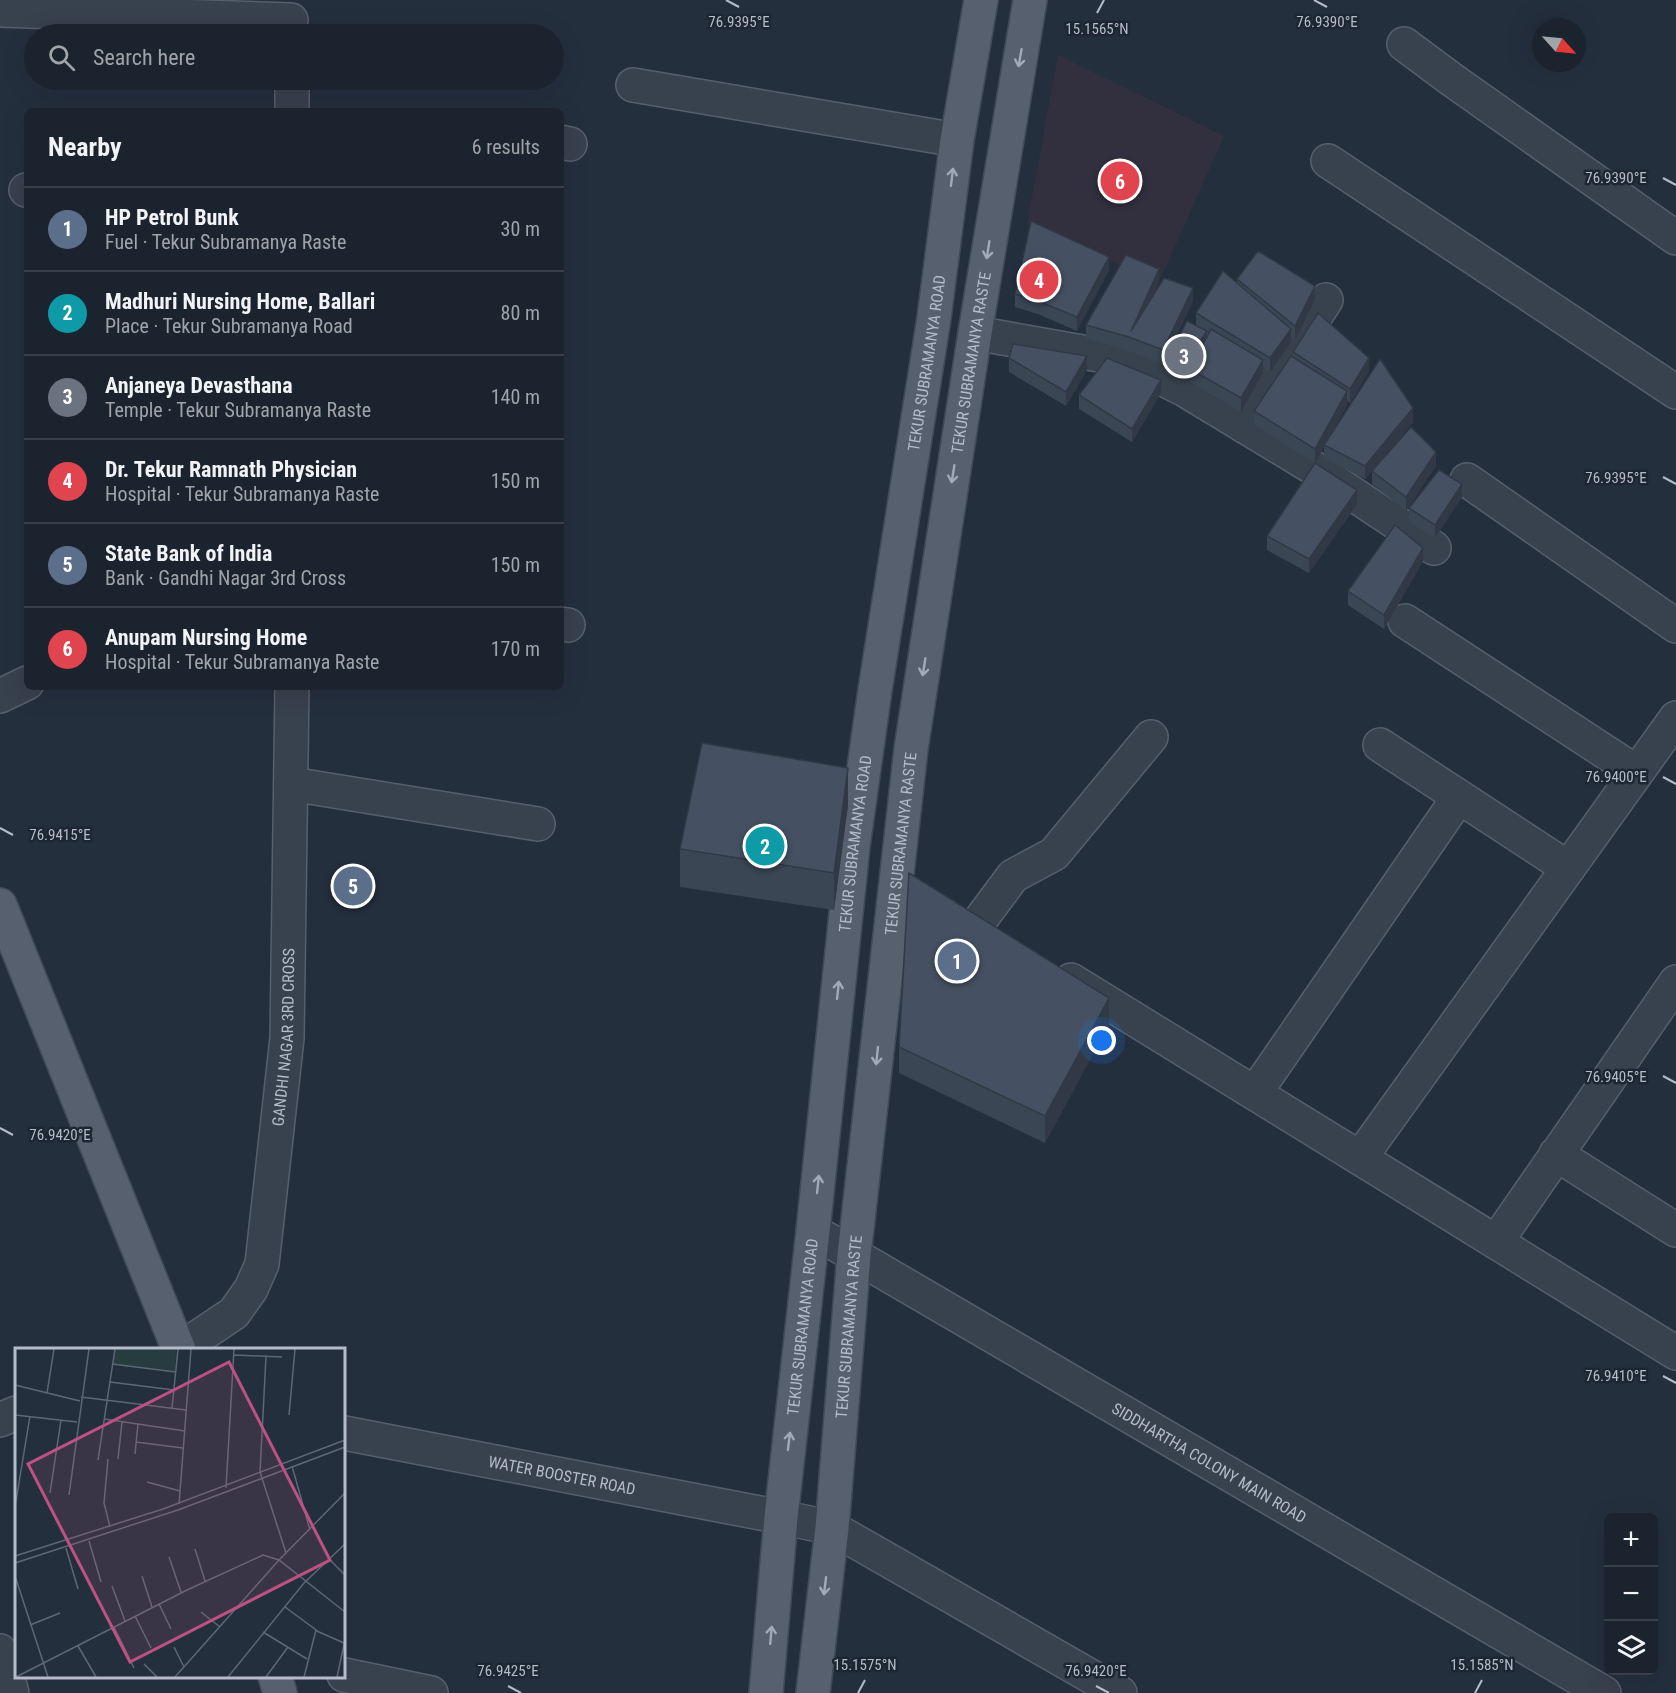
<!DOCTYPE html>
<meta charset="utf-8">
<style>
:root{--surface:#1b232e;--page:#282f3a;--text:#f1f3f6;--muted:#a0a4aa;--line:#39404a;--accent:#d93025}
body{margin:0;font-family:"Roboto Condensed",sans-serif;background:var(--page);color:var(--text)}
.controls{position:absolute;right:18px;bottom:18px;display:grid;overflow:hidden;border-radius:9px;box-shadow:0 6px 24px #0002}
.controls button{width:54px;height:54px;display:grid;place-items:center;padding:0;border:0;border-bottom:2px solid var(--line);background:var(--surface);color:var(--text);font:30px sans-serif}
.compass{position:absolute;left:1532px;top:18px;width:54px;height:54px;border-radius:50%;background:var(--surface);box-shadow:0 6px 24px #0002;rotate:117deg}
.you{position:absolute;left:1102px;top:1041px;width:21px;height:21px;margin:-15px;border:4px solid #fff;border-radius:50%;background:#1a73e8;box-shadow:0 0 0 9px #1a73e833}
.badge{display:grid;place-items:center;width:39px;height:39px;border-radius:50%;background:var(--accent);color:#fff;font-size:20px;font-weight:700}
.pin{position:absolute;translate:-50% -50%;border:3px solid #fff;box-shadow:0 2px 6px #0006}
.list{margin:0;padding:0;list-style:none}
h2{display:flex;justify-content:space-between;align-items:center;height:78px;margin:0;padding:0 24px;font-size:26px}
h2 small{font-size:20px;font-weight:400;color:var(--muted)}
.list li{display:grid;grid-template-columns:39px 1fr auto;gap:18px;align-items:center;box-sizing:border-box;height:84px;padding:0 24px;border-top:2px solid var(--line)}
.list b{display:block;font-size:22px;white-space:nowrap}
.list p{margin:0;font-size:20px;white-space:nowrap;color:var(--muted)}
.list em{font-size:20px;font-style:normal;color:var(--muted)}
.icon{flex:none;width:33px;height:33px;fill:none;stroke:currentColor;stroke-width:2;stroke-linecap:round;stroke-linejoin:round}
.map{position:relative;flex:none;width:1676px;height:1693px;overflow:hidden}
.search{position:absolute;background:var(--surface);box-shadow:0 6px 24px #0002;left:24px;top:24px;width:540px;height:66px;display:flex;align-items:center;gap:15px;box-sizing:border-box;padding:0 21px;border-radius:33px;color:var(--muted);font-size:22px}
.panel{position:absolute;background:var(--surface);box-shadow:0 6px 24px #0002;left:24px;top:108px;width:540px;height:582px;border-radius:9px}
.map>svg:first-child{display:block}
</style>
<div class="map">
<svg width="1676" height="1693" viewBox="0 0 1676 1693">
<rect width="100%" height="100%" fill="#242f3e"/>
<!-- medical -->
<polygon fill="#32303f" points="1058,55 1224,136 1159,282 1027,225"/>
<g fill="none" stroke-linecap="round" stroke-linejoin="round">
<defs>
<g id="minor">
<polyline points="0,10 291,20"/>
<polyline points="1404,44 1451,79 1676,238"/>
<polyline points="292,80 292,111"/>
<polyline points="633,85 957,140"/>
<polyline points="561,142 570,144"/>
<polyline points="1328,161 1676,392"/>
<polyline points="26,190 27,190"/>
<polyline points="975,333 1099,355 1153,374 1185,390 1317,470 1434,548"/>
<polyline points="1244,426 1326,300"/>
<polyline points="1467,480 1676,626"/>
<polyline points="1405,621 1636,772"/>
<polyline points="561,624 568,625"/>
<polyline points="0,696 27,683"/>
<polyline points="1380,745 1568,868"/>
<polyline points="291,784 538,824"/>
<polyline points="978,923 1013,876 1054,854 1151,737"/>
<polyline points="1071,980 1676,1353"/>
<polyline points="1255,1093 1459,797"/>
<polyline points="1556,1154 1676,1230"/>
<polyline points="1360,1158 1676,718"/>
<path id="s1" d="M 813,1231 L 1604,1693"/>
<polyline points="1496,1242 1676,982"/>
<path id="s2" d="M 179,1350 L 234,1313 L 251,1289 L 262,1264 L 287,1038 L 292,687"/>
<polyline points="0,1420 16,1413"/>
<path id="s3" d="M 344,1433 L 781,1517 L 832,1528 L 1120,1693"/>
<polyline points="0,1651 12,1693"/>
<polyline points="344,1675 431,1693"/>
</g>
<g id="major">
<polyline points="0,905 179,1350"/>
<polyline points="275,1676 280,1693"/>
<path id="s4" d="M 766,1693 L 781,1517 L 813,1231 L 853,846 L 875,690 L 934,318 L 957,140 L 981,0"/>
<path id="s5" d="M 813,1693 L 832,1528 L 854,1255 L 911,749 L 975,333 L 1030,0"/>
</g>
</defs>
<!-- minor casing -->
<use href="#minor" stroke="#565f6c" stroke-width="36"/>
<!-- major casing -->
<use href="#major" stroke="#414a57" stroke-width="36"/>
<!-- minor -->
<use href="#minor" stroke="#38414e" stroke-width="33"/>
<!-- major -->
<use href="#major" stroke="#56606e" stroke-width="33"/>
</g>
<!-- wall -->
<g fill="#3b4654">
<polygon points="1109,270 1077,331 1038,314 1015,307 1015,294"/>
<polygon points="1237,279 1315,300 1295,340 1291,336 1291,342 1270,372 1263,368 1263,373 1241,412 1190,382 1190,369 1202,344 1179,379 1164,373 1164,366 1196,326 1196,313 1237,284"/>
<polygon points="1159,282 1152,296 1193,301 1163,364 1129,351 1086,338 1086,325"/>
<polygon points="1293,352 1369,371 1350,403 1347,401 1347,405 1330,436 1413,422 1376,466 1436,466 1406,511 1372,484 1372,471 1365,479 1324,458 1324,446 1315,463 1254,425 1254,411 1293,357"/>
<polygon points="1009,358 1087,370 1066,406 1009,372"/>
<polygon points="1161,393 1132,442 1079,409 1079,395"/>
<polygon points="1462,497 1435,538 1409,522 1409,508"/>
<polygon points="1357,504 1309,573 1267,550 1267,536"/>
<polygon points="1423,561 1384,629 1348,605 1348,591"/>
<polygon points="848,805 834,910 680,887 680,849"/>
<polygon points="1109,1024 1045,1143 899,1073 899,1047"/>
</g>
<!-- shaded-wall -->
<g fill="#303945">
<polygon points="1109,257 1109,270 1077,331 1077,317"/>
<polygon points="1159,269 1159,282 1134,339 1131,331"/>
<polygon points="1315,286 1315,300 1295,340 1295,326"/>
<polygon points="1193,288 1193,301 1163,364 1163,350"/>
<polygon points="1291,329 1291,342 1270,372 1270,358"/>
<polygon points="1207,331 1207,338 1179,379 1179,372"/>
<polygon points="1087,356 1087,370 1066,406 1066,392"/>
<polygon points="1369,358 1369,371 1350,403 1350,389"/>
<polygon points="1263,360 1263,373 1241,412 1241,398"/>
<polygon points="1161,380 1161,393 1132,442 1132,429"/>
<polygon points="1347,391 1347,405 1315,463 1315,449"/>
<polygon points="1413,408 1413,422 1365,479 1365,466"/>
<polygon points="1436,452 1436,466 1406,511 1406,497"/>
<polygon points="1462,484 1462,497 1435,538 1435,525"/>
<polygon points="1357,490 1357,504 1309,573 1309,559"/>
<polygon points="1423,548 1423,561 1384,629 1384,615"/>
<polygon points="848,768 848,805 834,910 834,873"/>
<polygon points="1109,998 1109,1024 1045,1143 1045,1116"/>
</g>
<!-- building -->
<g fill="#455162" stroke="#303945" stroke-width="1.5">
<polygon points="1031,221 1109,257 1077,317 1038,301 1015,294"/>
<polygon points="1258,251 1315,286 1295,326 1237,279"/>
<polygon points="1126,255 1159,269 1131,331 1164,278 1193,288 1163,350 1129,337 1086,325"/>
<polygon points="1223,271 1291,329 1270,358 1196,313"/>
<polygon points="1318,313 1369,358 1350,389 1293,352"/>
<polygon points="1187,321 1207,331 1179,372 1164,366"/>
<polygon points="1211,329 1263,360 1241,398 1190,369"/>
<polygon points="1013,344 1087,356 1066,392 1009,358"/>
<polygon points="1291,356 1347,391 1315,449 1254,411"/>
<polygon points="1107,358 1161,380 1132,429 1079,395"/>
<polygon points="1380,359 1413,408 1365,466 1324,445"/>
<polygon points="1411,427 1436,452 1406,497 1372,471"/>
<polygon points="1315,463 1357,490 1309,559 1267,536"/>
<polygon points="1439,470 1462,484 1435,525 1409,508"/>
<polygon points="1395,525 1423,548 1384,615 1348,591"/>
<polygon points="702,743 848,768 834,873 680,849"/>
<polygon points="909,873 1109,998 1045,1116 899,1047"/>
</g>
<!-- one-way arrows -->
<defs><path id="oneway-shaft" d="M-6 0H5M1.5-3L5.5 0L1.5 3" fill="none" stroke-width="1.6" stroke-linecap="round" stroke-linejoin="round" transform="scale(1.5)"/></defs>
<g stroke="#a1aab7">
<use href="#oneway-shaft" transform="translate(1020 58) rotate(100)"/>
<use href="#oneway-shaft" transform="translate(952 177) rotate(-83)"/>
<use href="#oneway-shaft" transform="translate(988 250) rotate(99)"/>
<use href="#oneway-shaft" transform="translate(953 474) rotate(99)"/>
<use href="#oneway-shaft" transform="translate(924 667) rotate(99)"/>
<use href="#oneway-shaft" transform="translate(838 990) rotate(-84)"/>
<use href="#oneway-shaft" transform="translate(877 1056) rotate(96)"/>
<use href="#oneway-shaft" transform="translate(818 1184) rotate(-84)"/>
<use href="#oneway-shaft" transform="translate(789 1441) rotate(-83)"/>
<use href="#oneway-shaft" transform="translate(825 1586) rotate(97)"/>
<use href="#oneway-shaft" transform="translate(771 1635) rotate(-85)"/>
</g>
<!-- ticks -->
<path fill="none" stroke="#b4bcc9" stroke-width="2" d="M 726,0 L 739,7M 1314,0 L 1327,7M 1097,13 L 1104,0M 1663,178 L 1676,185M 1663,477 L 1676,484M 1663,777 L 1676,784M 0,828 L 13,835M 1663,1076 L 1676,1083M 0,1128 L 13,1135M 1663,1376 L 1676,1383M 508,1686 L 521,1693M 1096,1686 L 1109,1693M 858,1693 L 865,1680M 1475,1693 L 1482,1680"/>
<g text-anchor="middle" stroke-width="5" stroke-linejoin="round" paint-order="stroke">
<!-- street labels -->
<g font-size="16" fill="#b4bcc9" stroke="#1d2633">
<text dy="6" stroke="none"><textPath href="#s4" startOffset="1340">TEKUR SUBRAMANYA ROAD</textPath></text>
<text dy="6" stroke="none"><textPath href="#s5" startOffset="1340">TEKUR SUBRAMANYA RASTE</textPath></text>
<text dy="6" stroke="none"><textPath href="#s4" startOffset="854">TEKUR SUBRAMANYA ROAD</textPath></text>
<text dy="6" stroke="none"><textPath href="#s5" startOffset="854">TEKUR SUBRAMANYA RASTE</textPath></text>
<text dy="6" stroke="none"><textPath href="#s2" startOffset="351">GANDHI NAGAR 3RD CROSS</textPath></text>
<text dy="6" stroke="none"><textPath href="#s4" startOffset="368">TEKUR SUBRAMANYA ROAD</textPath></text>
<text dy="6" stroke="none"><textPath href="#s5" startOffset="368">TEKUR SUBRAMANYA RASTE</textPath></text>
<text dy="6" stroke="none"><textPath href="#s1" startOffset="459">SIDDHARTHA COLONY MAIN ROAD</textPath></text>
<text dy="6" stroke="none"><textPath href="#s3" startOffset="222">WATER BOOSTER ROAD</textPath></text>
</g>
</g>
<!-- overview -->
<g transform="translate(15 1348)">
<rect width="330" height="330" fill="#242f3e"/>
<path d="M 100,1 L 161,1 L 160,23 L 98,16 Z" fill="#263c3f"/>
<path fill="none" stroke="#5e6776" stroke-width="1.5" d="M 219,7 L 267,9M 251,9 L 245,124 L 271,205M 97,16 L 161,24M 95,34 L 159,42M 0,37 L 65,53M 32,45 L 39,1M 66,49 L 171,62M 157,60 L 163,1M 0,67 L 62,74M 274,67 L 280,1M 89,71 L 170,83M 121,94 L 168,100M 120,106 L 123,76M 93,111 L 89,155 L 95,179M 103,111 L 107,74M 83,112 L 100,1M 277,118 L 295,182M 132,134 L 165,143M 211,140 L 219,1M 35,145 L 46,72M 54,147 L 74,1M 164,156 L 176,1M 0,159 L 15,68M 74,193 L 86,234M 51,200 L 63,241M 180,201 L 190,233M 0,208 L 148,161 L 330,92M 154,209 L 166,244M 314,211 L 330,227M 0,215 L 163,162 L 330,99M 0,228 L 33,329M 127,228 L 137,259M 97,238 L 110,273M 144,256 L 156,281M 270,259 L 304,284 L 329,295M 186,264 L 205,279M 120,268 L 136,300M 15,277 L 45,265M 99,279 L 119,320M 248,284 L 292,311M 63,298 L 81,329M 159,299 L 169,319M 129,316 L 142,329M 1,329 L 172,242 L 248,207 L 264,212 L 330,264M 160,329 L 264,212 L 330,145M 213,329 L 289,235 L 330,196M 251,329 L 273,299M 289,329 L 301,282M 322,329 L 330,292"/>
<path fill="#bd5182" fill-opacity="0.15" stroke="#bd5182" stroke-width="3" d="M 214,14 L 315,212 L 115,314 L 13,116 Z"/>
<rect width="330" height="330" fill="none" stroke="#b4bcc9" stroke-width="3"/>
</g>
<g font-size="15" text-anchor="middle" fill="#b4bcc9" stroke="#1d2633" stroke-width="5" stroke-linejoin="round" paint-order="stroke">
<text x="739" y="27">76.9395°E</text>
<text x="1327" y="27">76.9390°E</text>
<text x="1097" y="34">15.1565°N</text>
<text x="1616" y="183">76.9390°E</text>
<text x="1616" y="483">76.9395°E</text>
<text x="1616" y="782">76.9400°E</text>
<text x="60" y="840">76.9415°E</text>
<text x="1616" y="1082">76.9405°E</text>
<text x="60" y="1140">76.9420°E</text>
<text x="1616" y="1381">76.9410°E</text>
<text x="865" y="1670">15.1575°N</text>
<text x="1482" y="1670">15.1585°N</text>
<text x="508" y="1676">76.9425°E</text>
<text x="1096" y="1676">76.9420°E</text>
</g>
</svg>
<div class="controls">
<button>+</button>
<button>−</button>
<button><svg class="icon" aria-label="layers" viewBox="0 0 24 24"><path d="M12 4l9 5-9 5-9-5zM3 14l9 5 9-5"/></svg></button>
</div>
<svg class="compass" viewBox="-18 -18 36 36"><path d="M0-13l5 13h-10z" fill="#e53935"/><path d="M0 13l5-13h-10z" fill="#a0a4aa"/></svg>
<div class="you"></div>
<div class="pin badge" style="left:957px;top:961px;background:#5c6f8a">1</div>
<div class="pin badge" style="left:765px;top:846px;background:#0f9aa8">2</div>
<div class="pin badge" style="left:1184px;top:356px;background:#6b7280">3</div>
<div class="pin badge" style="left:1039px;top:280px;background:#e0444e">4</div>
<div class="pin badge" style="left:353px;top:886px;background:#5c6f8a">5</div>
<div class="pin badge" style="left:1120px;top:181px;background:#e0444e">6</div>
<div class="search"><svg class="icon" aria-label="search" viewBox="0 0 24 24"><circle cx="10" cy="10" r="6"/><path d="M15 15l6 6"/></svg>Search here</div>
<section class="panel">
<h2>Nearby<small>6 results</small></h2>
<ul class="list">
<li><span class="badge" style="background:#5c6f8a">1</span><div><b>HP Petrol Bunk</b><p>Fuel · Tekur Subramanya Raste</p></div><em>30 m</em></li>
<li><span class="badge" style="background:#0f9aa8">2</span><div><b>Madhuri Nursing Home, Ballari</b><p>Place · Tekur Subramanya Road</p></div><em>80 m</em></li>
<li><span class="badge" style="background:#6b7280">3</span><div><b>Anjaneya Devasthana</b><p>Temple · Tekur Subramanya Raste</p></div><em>140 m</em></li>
<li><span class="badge" style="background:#e0444e">4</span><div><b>Dr. Tekur Ramnath Physician</b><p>Hospital · Tekur Subramanya Raste</p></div><em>150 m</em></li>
<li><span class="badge" style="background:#5c6f8a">5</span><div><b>State Bank of India</b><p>Bank · Gandhi Nagar 3rd Cross</p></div><em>150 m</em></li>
<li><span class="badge" style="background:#e0444e">6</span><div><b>Anupam Nursing Home</b><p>Hospital · Tekur Subramanya Raste</p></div><em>170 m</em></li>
</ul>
</section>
</div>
